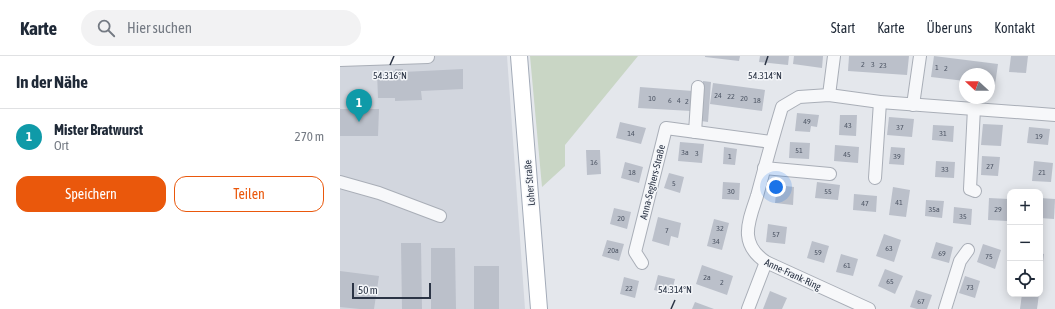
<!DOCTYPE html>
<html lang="de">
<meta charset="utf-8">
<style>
:root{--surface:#fff;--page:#f2f2f3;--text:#1f2937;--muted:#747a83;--line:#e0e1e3;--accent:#ea580c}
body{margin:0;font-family:"Asap Condensed",sans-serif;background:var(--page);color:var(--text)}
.controls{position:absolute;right:12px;bottom:12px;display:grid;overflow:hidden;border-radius:8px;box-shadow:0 2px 10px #0003}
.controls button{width:36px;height:36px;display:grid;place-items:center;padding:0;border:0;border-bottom:1px solid var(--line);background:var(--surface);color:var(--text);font:20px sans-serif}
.compass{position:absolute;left:619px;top:12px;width:36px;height:36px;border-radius:50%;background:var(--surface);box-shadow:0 2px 10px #0003;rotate:291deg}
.scale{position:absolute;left:12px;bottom:10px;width:79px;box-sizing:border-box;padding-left:4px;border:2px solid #2b3445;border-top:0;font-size:11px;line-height:14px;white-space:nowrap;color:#2b3445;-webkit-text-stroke:3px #f4f6f9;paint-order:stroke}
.you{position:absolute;left:436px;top:131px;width:14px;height:14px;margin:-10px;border:3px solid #fff;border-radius:50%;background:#1a73e8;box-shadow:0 0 0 6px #1a73e833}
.badge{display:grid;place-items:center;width:26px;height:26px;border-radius:50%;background:var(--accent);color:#fff;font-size:13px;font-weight:700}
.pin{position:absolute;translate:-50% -33px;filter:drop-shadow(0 1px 2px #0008)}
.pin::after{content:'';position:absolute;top:21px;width:14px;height:12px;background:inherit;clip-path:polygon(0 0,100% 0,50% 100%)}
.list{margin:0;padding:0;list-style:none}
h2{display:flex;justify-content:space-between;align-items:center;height:52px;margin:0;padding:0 16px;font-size:17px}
h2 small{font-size:13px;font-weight:400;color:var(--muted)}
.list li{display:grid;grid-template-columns:26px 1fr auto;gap:12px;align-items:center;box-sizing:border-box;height:56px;padding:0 16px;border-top:1px solid var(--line)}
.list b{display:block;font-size:15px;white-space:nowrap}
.list p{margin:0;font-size:13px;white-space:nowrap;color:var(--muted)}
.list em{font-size:13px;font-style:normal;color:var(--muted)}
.actions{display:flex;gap:8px;padding:12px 16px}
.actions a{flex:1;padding:9px 0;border:1px solid var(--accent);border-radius:12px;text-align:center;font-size:14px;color:var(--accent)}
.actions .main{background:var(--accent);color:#fff}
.icon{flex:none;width:22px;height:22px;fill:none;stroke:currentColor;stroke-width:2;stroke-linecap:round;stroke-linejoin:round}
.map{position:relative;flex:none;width:715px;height:253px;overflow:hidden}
header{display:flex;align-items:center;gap:24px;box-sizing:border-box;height:56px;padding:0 20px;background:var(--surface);border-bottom:1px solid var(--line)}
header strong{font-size:19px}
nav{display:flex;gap:22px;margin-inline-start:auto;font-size:14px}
.search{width:280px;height:36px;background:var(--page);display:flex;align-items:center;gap:10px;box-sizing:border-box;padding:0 14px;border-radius:22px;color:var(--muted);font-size:15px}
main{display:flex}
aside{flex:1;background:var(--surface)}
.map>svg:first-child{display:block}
</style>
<header>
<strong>Karte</strong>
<div class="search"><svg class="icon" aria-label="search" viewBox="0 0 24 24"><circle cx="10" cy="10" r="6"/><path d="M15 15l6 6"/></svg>Hier suchen</div>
<nav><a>Start</a><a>Karte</a><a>Über uns</a><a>Kontakt</a></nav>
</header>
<main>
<aside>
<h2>In der Nähe<small></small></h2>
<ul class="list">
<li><span class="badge" style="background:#0f9aa8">1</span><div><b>Mister Bratwurst</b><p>Ort</p></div><em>270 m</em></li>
</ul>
<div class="actions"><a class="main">Speichern</a><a>Teilen</a></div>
</aside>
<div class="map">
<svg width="715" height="253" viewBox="0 0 715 253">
<rect width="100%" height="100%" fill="#e4e7ec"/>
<!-- built -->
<polygon fill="#d2d6de" points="0,0 167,0 185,253 0,253"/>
<!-- green -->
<polygon fill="#c9d6c5" points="190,0 298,0 225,89 225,110 202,131"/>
<!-- building -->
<g fill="#bbc0ca">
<polygon points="365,0 400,0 399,5 365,1"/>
<polygon points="420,0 449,0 448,9 419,6"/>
<polygon points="454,0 483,0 482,12 453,8"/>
<polygon points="509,0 569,0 567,19 508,15"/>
<polygon points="594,0 658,8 655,29 649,28 649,18 625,18 625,25 591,21"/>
<polygon points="671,0 688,0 686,17 669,16"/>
<polygon points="55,13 63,13 63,16 123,13 123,33 81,35 82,44 55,45 55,42 38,42 37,16 55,15"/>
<polygon points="363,25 371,26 368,66 361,65"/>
<polygon points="373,27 425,34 422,55 370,48"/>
<polygon points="300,31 353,35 351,55 298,52"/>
<polygon points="0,53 39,53 38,80 0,80"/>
<polygon points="457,57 479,59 477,71 471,70 470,76 455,75"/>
<polygon points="500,59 517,59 516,80 499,79"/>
<polygon points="549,61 574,63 572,81 547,79"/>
<polygon points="280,66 306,72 301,88 276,82"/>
<polygon points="643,68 663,69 661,90 641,89"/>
<polygon points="593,69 614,70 613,86 592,84"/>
<polygon points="689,71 710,73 708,89 687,87"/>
<polygon points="340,86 364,88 362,107 338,105"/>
<polygon points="450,86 470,87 469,103 449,102"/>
<polygon points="495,89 519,91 518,107 494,105"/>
<polygon points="384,91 397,93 395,109 383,108"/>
<polygon points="551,91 565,92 564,109 549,108"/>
<polygon points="246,94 260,94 261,118 247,119"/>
<polygon points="642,100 660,101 658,120 641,119"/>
<polygon points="596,105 615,106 614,122 595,121"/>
<polygon points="694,105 713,107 711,126 692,125"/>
<polygon points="285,106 303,111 299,127 281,122"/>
<polygon points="329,117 344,121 340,137 324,132"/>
<polygon points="383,126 400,127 399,144 382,143"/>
<polygon points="477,126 500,129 498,144 475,142"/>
<polygon points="437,129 454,131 453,149 435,147"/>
<polygon points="553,131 570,134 566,161 549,159"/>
<polygon points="514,138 537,140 536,156 513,154"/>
<polygon points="649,142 669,143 667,165 648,164"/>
<polygon points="700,142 715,143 714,163 700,162"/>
<polygon points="586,144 604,145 602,162 585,160"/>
<polygon points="614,151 632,153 631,169 613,167"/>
<polygon points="274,152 291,156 287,173 270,168"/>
<polygon points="318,161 341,167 338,182 331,180 329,190 312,185"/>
<polygon points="374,163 389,167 382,194 367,190"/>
<polygon points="428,168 447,171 445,188 426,186"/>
<polygon points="544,178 561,184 554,206 536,200"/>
<polygon points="267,184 284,188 279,205 262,200"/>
<polygon points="472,185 489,190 484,207 467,202"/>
<polygon points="596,186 613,191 609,207 591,202"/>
<polygon points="61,187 81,187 82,253 62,253"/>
<polygon points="643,188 661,194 655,213 637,206"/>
<polygon points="91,192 115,192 116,253 91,253"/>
<polygon points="700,197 704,198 701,223 700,223"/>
<polygon points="501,198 518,203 513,220 496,216"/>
<polygon points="362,209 393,220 387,239 356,228"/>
<rect x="134" y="210" width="25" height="43"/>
<polygon points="545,213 563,220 555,238 538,230"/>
<polygon points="0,215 39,220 34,253 20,253 0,251"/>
<polygon points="318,219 335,223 331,238 314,234"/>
<polygon points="625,220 640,225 635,242 619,237"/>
<polygon points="284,221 299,225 295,242 280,238"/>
<polygon points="576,234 592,239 587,253 577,253 570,251"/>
<polygon points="430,235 447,242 442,253 423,253"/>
<polygon points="682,238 699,238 697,253 680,253"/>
<polygon points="355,246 374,253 352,253"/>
</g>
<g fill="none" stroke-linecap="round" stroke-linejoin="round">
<defs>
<g id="minor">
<polyline points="0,4 88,1"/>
<polyline points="489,39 494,0"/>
<polyline points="573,49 580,0"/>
<polyline points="634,52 630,133 635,135"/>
<polyline points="355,76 358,31"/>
<polyline points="424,112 490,118"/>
<polyline points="535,122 540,46"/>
<polyline points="0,126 39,137 100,160"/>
<polyline points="302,207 295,196 326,72 431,86"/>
<polyline points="408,253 426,206"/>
<path d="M 529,253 L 426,206 C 417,200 409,192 408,179 C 407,167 413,152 417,140 C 425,110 433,81 442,51 L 459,41 L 489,39 L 540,46 L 715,59"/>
<polyline points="605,253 620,205 628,194"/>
</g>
<polyline id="major" points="179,0 199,253"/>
</defs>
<!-- minor casing -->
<use href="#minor" stroke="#a9aeb7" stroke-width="14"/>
<!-- major casing -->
<use href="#major" stroke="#a3abb8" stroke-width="18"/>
<!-- minor -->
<use href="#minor" stroke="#f7f8fa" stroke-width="12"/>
<!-- major -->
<use href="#major" stroke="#fff" stroke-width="16"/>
</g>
<!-- ticks -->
<path fill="none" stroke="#2b3445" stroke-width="1.5" d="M 50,9 L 54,0M 425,9 L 428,0M 331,253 L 335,244"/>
<g text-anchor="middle" stroke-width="3" stroke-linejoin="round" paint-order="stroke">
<!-- number labels -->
<g font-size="8" fill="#4f5766">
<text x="523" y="11">2</text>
<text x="533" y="11">3</text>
<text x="543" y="12">23</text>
<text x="597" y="14">1</text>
<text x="606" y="15">2</text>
<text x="378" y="42">24</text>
<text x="391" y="43">22</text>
<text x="312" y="45">10</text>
<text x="404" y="45">20</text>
<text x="330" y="47">6</text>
<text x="339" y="47">4</text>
<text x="417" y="47">18</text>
<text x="347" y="48">2</text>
<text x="467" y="68">49</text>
<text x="508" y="72">43</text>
<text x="560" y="74">37</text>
<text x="291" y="80">14</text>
<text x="603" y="80">31</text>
<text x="699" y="83">19</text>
<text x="459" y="97">51</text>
<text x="345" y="99">3a</text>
<text x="357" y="100">3</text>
<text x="507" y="101">45</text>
<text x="390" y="103">1</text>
<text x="557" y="103">39</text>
<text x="254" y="109">16</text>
<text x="650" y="113">27</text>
<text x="605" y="116">33</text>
<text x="292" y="119">18</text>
<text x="702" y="119">21</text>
<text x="334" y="130">5</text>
<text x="391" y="138">30</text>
<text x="488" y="138">55</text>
<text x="559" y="149">41</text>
<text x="525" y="150">47</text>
<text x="594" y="156">35a</text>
<text x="658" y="156">29</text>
<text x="623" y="163">35</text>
<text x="281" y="165">20</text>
<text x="380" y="175">32</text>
<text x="327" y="177">7</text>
<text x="436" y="181">57</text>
<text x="376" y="188">34</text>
<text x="549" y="195">63</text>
<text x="273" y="197">20a</text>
<text x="478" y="199">59</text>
<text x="602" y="200">69</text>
<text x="649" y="203">75</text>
<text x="507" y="212">61</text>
<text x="367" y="224">2a</text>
<text x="550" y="228">65</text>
<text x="382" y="229">2</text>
<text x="630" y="234">73</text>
<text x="289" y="235">22</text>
<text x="581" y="248">67</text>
</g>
<!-- street labels -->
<g font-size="10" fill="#2b3445" stroke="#f4f6f9">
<text transform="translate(312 126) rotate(-76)" y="4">Anna-Seghers-Straße</text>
<text transform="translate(189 127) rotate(-95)" y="4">Loher Straße</text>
<text transform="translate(453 218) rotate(25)" y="4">Anne-Frank-Ring</text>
</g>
</g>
<g font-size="10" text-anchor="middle" fill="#2b3445" stroke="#f4f6f9" stroke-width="3" stroke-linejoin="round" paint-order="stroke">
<text x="50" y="23">54.316°N</text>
<text x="425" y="23">54.314°N</text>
<text x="335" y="237">54.314°N</text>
</g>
</svg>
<div class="controls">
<button>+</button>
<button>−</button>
<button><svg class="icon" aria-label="locate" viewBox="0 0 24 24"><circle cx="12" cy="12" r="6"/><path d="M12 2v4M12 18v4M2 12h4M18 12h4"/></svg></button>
</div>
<svg class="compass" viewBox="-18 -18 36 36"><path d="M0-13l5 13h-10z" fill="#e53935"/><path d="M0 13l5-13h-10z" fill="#747a83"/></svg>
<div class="scale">50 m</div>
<div class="you"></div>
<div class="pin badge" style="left:19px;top:66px;background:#0f9aa8">1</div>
</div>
</main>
